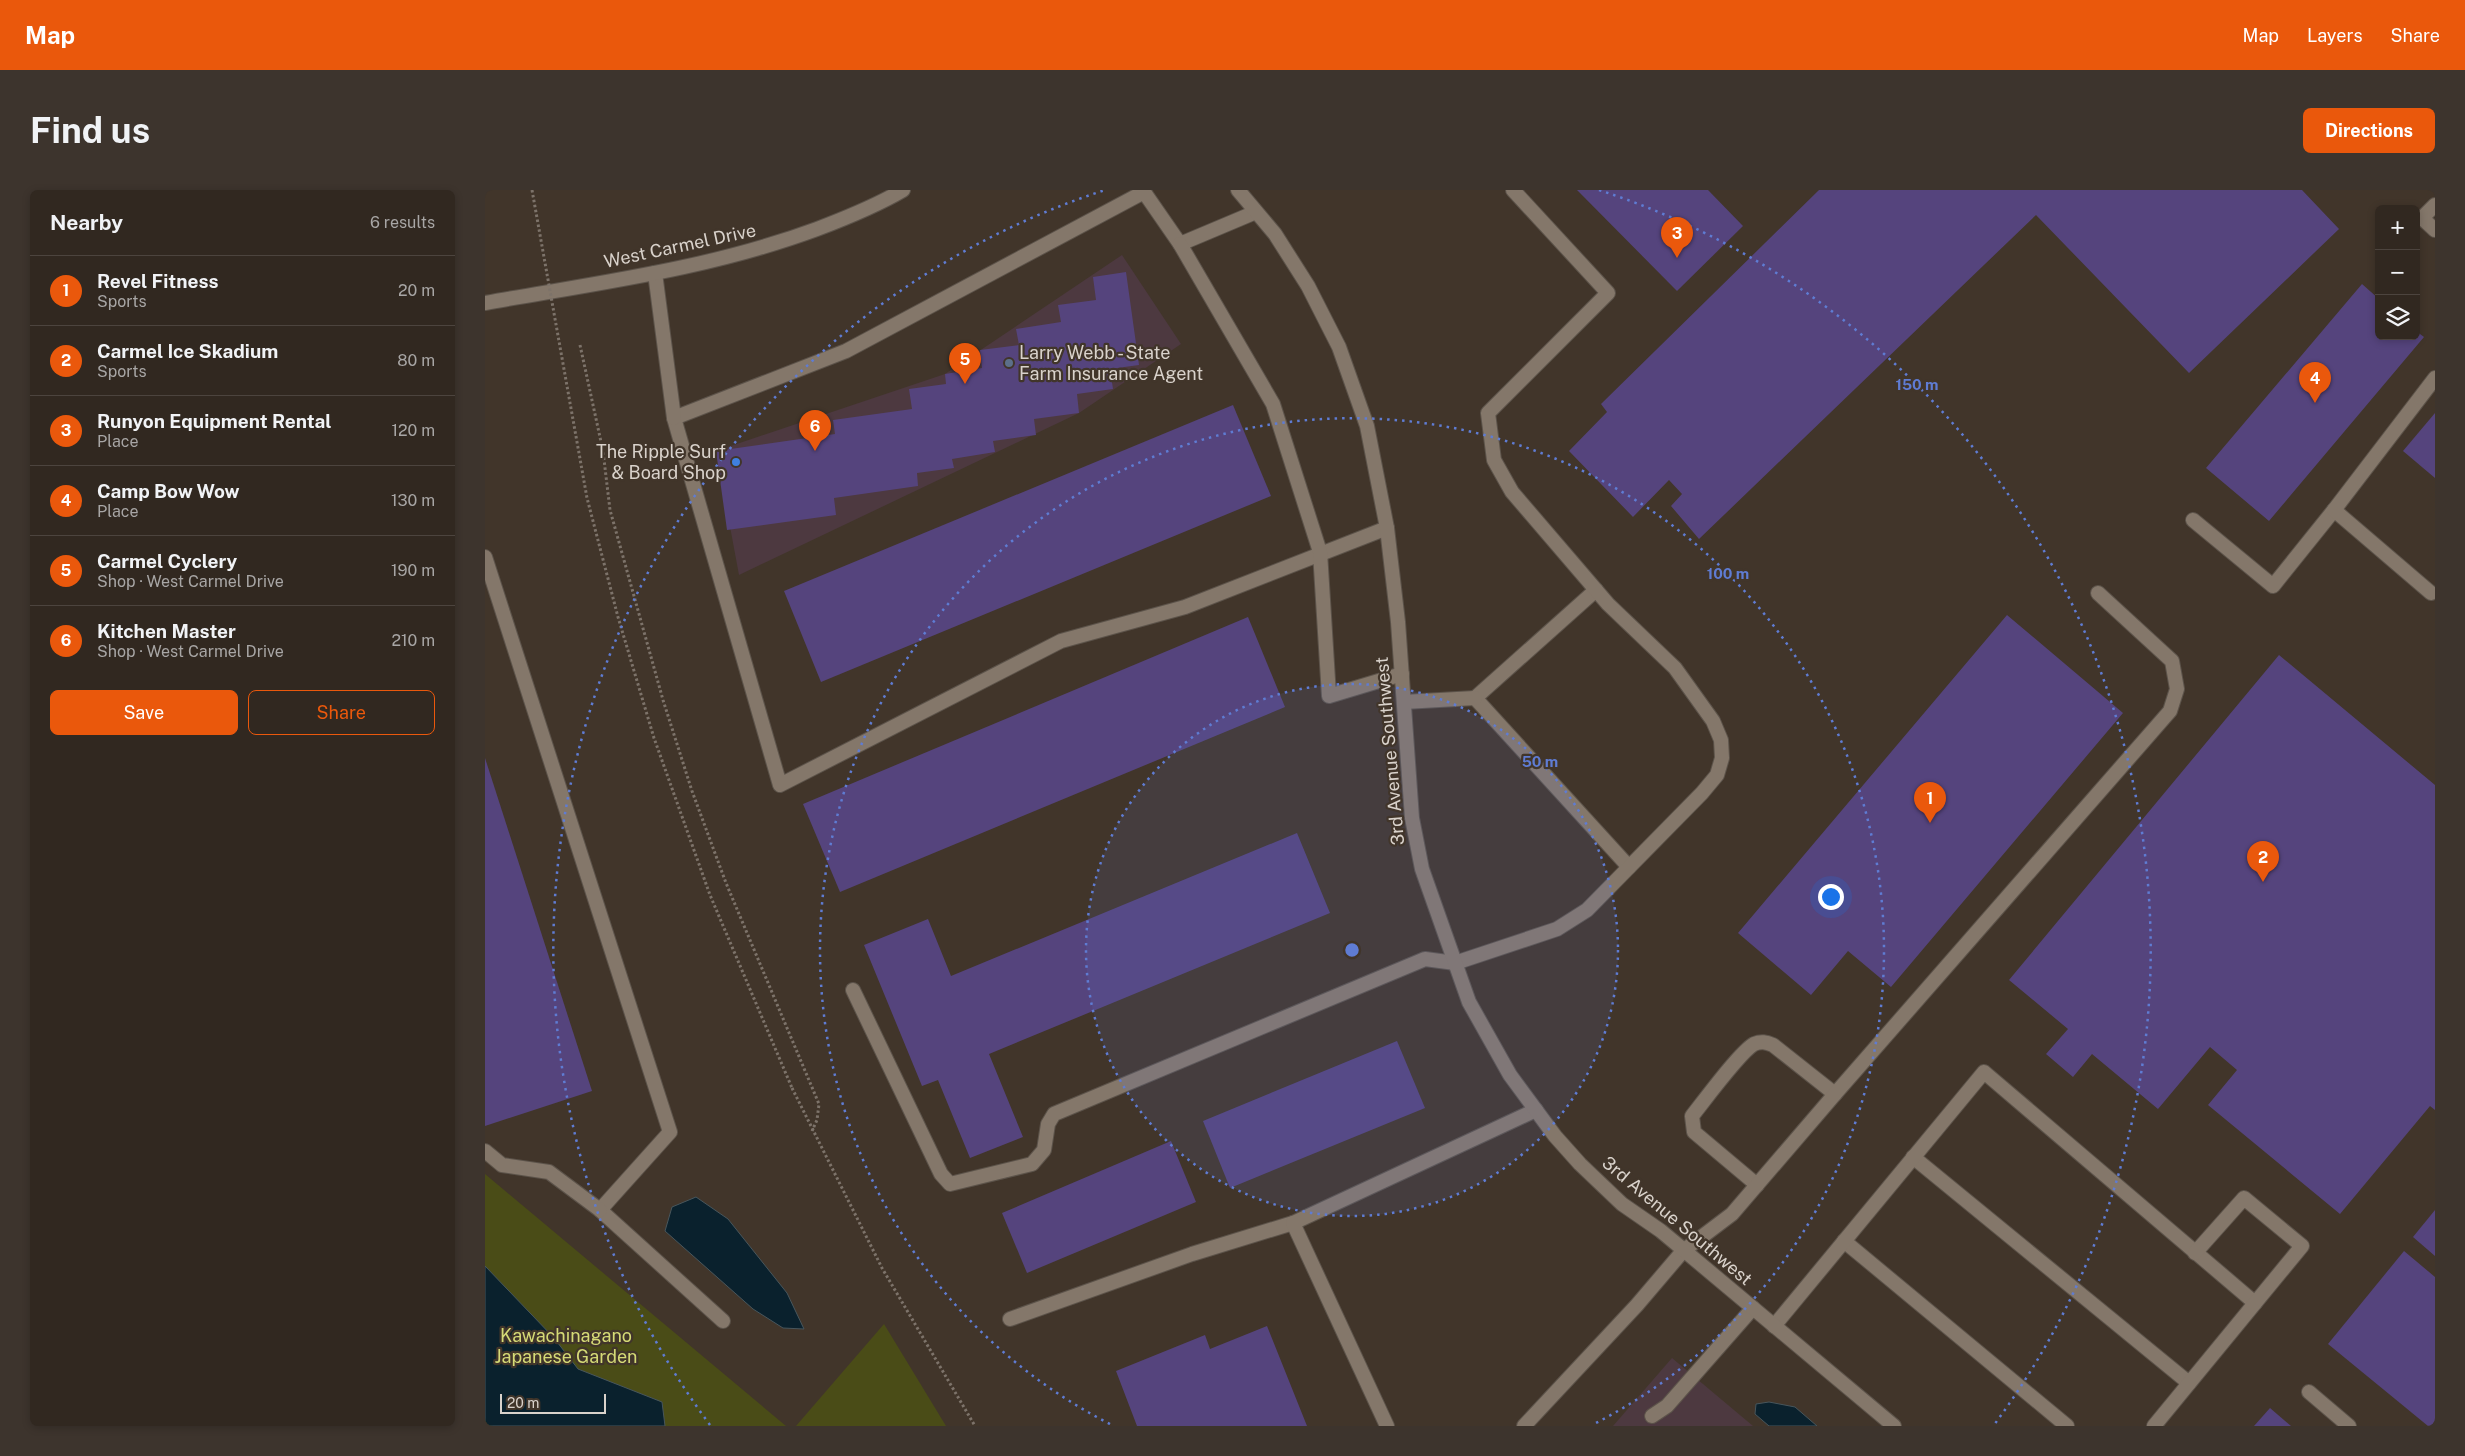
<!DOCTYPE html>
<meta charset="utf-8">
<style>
:root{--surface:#312820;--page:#3d342d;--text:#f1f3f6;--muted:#a8a6a5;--line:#4c443e;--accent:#ea580c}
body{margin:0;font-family:"Public Sans",sans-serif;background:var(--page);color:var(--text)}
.controls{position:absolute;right:15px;top:15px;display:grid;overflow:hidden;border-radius:8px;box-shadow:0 2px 8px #0003}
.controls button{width:45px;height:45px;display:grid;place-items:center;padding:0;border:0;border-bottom:1px solid var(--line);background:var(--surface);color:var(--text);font:25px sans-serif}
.scale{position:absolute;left:15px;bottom:12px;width:106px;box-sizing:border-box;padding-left:5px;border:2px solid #d9d2cb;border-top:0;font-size:14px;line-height:18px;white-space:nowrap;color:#d9d2cb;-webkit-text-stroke:4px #41352a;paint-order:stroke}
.you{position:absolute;left:1345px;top:706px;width:18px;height:18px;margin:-12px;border:4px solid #fff;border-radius:50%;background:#1a73e8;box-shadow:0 0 0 8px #1a73e833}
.badge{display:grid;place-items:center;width:32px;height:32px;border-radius:50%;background:var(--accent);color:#fff;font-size:16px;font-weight:700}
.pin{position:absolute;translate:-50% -41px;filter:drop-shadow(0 1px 2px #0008)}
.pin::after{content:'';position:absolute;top:26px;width:18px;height:15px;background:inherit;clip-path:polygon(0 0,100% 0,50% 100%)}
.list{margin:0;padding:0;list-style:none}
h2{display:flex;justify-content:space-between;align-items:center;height:65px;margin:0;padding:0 20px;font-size:21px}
h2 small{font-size:16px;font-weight:400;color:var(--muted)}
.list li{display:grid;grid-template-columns:32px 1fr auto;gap:15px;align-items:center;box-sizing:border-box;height:70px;padding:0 20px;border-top:1px solid var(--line)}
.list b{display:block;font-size:19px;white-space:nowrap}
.list p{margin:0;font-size:16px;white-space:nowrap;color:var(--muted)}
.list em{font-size:16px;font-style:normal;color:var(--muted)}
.actions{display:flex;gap:10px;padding:15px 20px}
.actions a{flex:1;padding:11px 0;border:1px solid var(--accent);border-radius:8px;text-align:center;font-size:18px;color:var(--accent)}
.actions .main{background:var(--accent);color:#fff}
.icon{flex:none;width:28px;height:28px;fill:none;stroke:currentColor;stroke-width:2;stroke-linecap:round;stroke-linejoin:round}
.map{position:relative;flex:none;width:1950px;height:1236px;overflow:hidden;border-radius:8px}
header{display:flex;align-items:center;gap:30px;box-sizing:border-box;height:70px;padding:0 25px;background:var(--accent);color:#fff}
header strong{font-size:24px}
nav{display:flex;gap:28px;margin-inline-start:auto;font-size:18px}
.intro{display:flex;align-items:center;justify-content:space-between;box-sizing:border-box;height:120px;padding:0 30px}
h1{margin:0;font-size:35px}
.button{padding:12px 22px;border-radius:8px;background:var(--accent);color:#fff;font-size:18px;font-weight:700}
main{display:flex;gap:30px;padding:0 30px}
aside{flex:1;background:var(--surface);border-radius:8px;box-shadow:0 2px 8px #0003}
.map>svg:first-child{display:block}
</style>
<header>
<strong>Map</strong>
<nav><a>Map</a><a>Layers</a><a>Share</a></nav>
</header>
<div class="intro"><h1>Find us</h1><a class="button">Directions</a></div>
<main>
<aside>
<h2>Nearby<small>6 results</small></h2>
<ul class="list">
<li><span class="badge">1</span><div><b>Revel Fitness</b><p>Sports</p></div><em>20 m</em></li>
<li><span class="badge">2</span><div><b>Carmel Ice Skadium</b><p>Sports</p></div><em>80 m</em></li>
<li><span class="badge">3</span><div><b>Runyon Equipment Rental</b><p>Place</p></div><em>120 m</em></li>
<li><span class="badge">4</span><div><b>Camp Bow Wow</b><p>Place</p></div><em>130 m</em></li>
<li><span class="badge">5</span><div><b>Carmel Cyclery</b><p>Shop · West Carmel Drive</p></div><em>190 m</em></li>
<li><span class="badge">6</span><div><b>Kitchen Master</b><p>Shop · West Carmel Drive</p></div><em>210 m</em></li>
</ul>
<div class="actions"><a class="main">Save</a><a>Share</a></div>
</aside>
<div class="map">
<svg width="1950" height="1236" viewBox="0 0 1950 1236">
<rect width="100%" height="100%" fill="#41352a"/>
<!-- commercial -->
<g fill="#4d3940">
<polygon points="637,65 696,154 594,223 254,385 231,261 460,184"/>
<polygon points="1187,1168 1268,1236 1128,1236"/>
</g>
<!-- green -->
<g fill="#4a4c17">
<polygon points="0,984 301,1236 0,1236"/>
<polygon points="399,1134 461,1236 311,1236"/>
</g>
<!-- water -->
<g fill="#0a212d" stroke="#48565c">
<polygon points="211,1007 243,1029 302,1103 319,1139 298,1138 268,1119 180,1041 187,1017"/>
<polygon points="0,1076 69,1148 93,1179 177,1212 180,1236 0,1236"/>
<polygon points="1284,1212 1310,1217 1332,1236 1284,1236 1270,1224 1271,1214"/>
</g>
<!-- building -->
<g fill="#55447d">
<polygon points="1092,0 1223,0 1258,36 1192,101"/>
<polygon points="1334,0 1817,0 1854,39 1704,183 1551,25 1214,349 1186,316 1197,304 1184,290 1148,327 1084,261 1122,222 1116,214"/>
<polygon points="641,82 654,175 625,179 628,199 592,204 594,223 549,229 551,245 508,251 510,262 467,269 469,278 432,283 433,296 349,308 351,325 242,340 231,261 350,244 348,230 427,219 424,199 461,194 460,184 497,178 495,160 534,155 531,139 576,132 573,115 611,110 608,87"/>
<polygon points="1877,94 1894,109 1894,146 1931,146 1931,141 1939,147 1784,331 1721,278"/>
<polygon points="748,215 786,306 336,492 299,401"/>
<polygon points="1950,223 1950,288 1918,261"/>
<polygon points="1522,425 1638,523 1406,797 1363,761 1326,805 1253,743"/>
<polygon points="763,427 800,517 355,702 318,614"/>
<polygon points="1794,465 1950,595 1950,920 1945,916 1855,1024 1723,915 1752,880 1725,857 1673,919 1607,864 1588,887 1561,864 1583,839 1524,790"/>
<polygon points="0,568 107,901 0,936"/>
<polygon points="812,643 845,723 504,864 538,947 485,968 453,890 437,896 379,755 443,729 466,786"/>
<polygon points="912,851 940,918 745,998 718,931"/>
<polygon points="686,951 711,1012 542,1083 517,1023"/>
<polygon points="1950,1020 1950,1066 1928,1047"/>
<polygon points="1919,1061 1950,1087 1950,1236 1943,1236 1843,1154"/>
<polygon points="782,1136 822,1236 652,1236 631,1181 720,1145 725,1159"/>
<polygon points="1785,1218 1806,1236 1769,1236"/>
</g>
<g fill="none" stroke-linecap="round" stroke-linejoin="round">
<defs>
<g id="service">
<polyline points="1950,15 1937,28 1950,40"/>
<polyline points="771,22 695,54 659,2 361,161 189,228 295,595 576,451 700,417 902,338"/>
<polyline points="695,54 788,214 835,362 844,506 917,484"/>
<polyline points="170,83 189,228"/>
<polyline points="1708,330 1788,396 1849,320"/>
<polyline points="0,367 185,942 115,1020 238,1131"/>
<polyline points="1111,400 990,508 1144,677"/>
<polyline points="1946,403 1849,320 1950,188"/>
<polyline points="919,512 990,508"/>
<polyline points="368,800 456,984 465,994 547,974 559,960 563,934 569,924 940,769 970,773 1072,739 1102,720 1217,603 1232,585 1237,568 1236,550 1228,531 1190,478 1123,414 1027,302 1009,270 1003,223 1123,103 1028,0"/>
<polyline points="0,961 17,975 64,982 115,1020"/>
<polyline points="1428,967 1704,1193"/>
<path d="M 1272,995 L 1209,942 L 1207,926 C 1219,911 1255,862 1269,854 C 1276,851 1281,852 1288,855 L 1350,904"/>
<polyline points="1359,1051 1582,1236"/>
<polyline points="525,1129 707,1064 808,1033"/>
<polyline points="1289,1136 1499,882 1770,1113"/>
<polyline points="1824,1202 1864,1236"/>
<polyline points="1167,1226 1182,1216 1268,1118"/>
<polyline points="902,1236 808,1033 1051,920"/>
<polyline points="1039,1236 1152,1115 1198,1061 1247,1024 1350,904 1685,521 1692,499 1687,471 1613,403"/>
<polyline points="1669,1236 1817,1056 1759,1008 1710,1063"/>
</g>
<g id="tertiary">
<polyline points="753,0 790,44 823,96 854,157 882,236 902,338 913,432 927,628 937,679 984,812 1025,885 1070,946 1095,974 1137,1014 1176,1041 1409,1236"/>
<path d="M 0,113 C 112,93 224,79 332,39 C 361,28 391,16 418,0"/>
</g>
</defs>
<!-- service casing -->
<use href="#service" stroke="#5c534a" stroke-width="16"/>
<!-- tertiary casing -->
<use href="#tertiary" stroke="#5c534a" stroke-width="16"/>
<!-- path -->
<g stroke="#7d736a" stroke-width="3" stroke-dasharray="2.5 2.5" stroke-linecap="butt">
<polyline points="95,155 118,261 125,320 178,510 207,601 241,693 334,914 332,930 327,941"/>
<polyline points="307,898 397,1078 490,1236"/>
</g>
<!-- service -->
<use href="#service" stroke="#84776a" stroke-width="14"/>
<!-- tertiary -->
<use href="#tertiary" stroke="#84776a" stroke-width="14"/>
<!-- path-bridge -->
<polyline stroke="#7d736a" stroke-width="3" stroke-dasharray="2.5 2.5" stroke-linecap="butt" points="47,0 102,308 133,427 169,548 225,705 307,898"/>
</g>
<!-- distance rings -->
<circle cx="867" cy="760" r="266" fill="#5f7cd3" fill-opacity=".12"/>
<g fill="none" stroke="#5f7cd3" stroke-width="2.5" stroke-dasharray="2.5 5">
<circle cx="867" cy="760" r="266"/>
<path d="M625 1234A532 532 0 1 1 1109 1234"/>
<path d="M225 1235A799 799 0 0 1 620 0M1114 0A799 799 0 0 1 1509 1235"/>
</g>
<!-- markers -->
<circle fill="#5c6f8a" stroke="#41352a" stroke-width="2" cx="524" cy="173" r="5"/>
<circle fill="#3f7fe0" stroke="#41352a" stroke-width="2" cx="251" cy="272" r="5"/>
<g text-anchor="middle" stroke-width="4.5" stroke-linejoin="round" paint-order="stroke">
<!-- street labels -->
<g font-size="18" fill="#d9d2cb" stroke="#41352a">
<text transform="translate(195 56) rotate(-12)" y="6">West Carmel Drive</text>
<text transform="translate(905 561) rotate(-95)" y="6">3rd Avenue Southwest</text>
<text transform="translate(1192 1031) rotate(40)" y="6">3rd Avenue Southwest</text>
</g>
<!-- poi labels -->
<g font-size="18" fill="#d9d2cb" stroke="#41352a" text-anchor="start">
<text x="534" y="169">Larry Webb - State<tspan x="534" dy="21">Farm Insurance Agent</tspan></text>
<text x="241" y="268" text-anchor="end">The Ripple Surf<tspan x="241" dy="21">&amp; Board Shop</tspan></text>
</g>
<!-- park labels -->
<g font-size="18" fill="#d5da76" stroke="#41352a">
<text x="81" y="1152">Kawachinagano<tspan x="81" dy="21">Japanese Garden</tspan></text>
</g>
</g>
<circle cx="867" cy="760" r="8" fill="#5f7cd3" stroke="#41352a" stroke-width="2.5"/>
<g font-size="15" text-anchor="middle" font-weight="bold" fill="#5f7cd3" stroke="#41352a" stroke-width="4.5" stroke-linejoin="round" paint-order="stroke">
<text x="1432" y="200">150 m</text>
<text x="1243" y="389">100 m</text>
<text x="1055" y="577">50 m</text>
</g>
</svg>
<div class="controls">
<button>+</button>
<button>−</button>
<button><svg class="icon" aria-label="layers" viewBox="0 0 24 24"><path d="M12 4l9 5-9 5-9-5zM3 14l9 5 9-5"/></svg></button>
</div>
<div class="scale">20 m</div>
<div class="you"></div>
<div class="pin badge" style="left:1445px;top:633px">1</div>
<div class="pin badge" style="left:1778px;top:692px">2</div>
<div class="pin badge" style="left:1192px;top:68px">3</div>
<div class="pin badge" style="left:1830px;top:213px">4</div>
<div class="pin badge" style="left:480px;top:194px">5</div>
<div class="pin badge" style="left:330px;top:261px">6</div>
</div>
</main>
